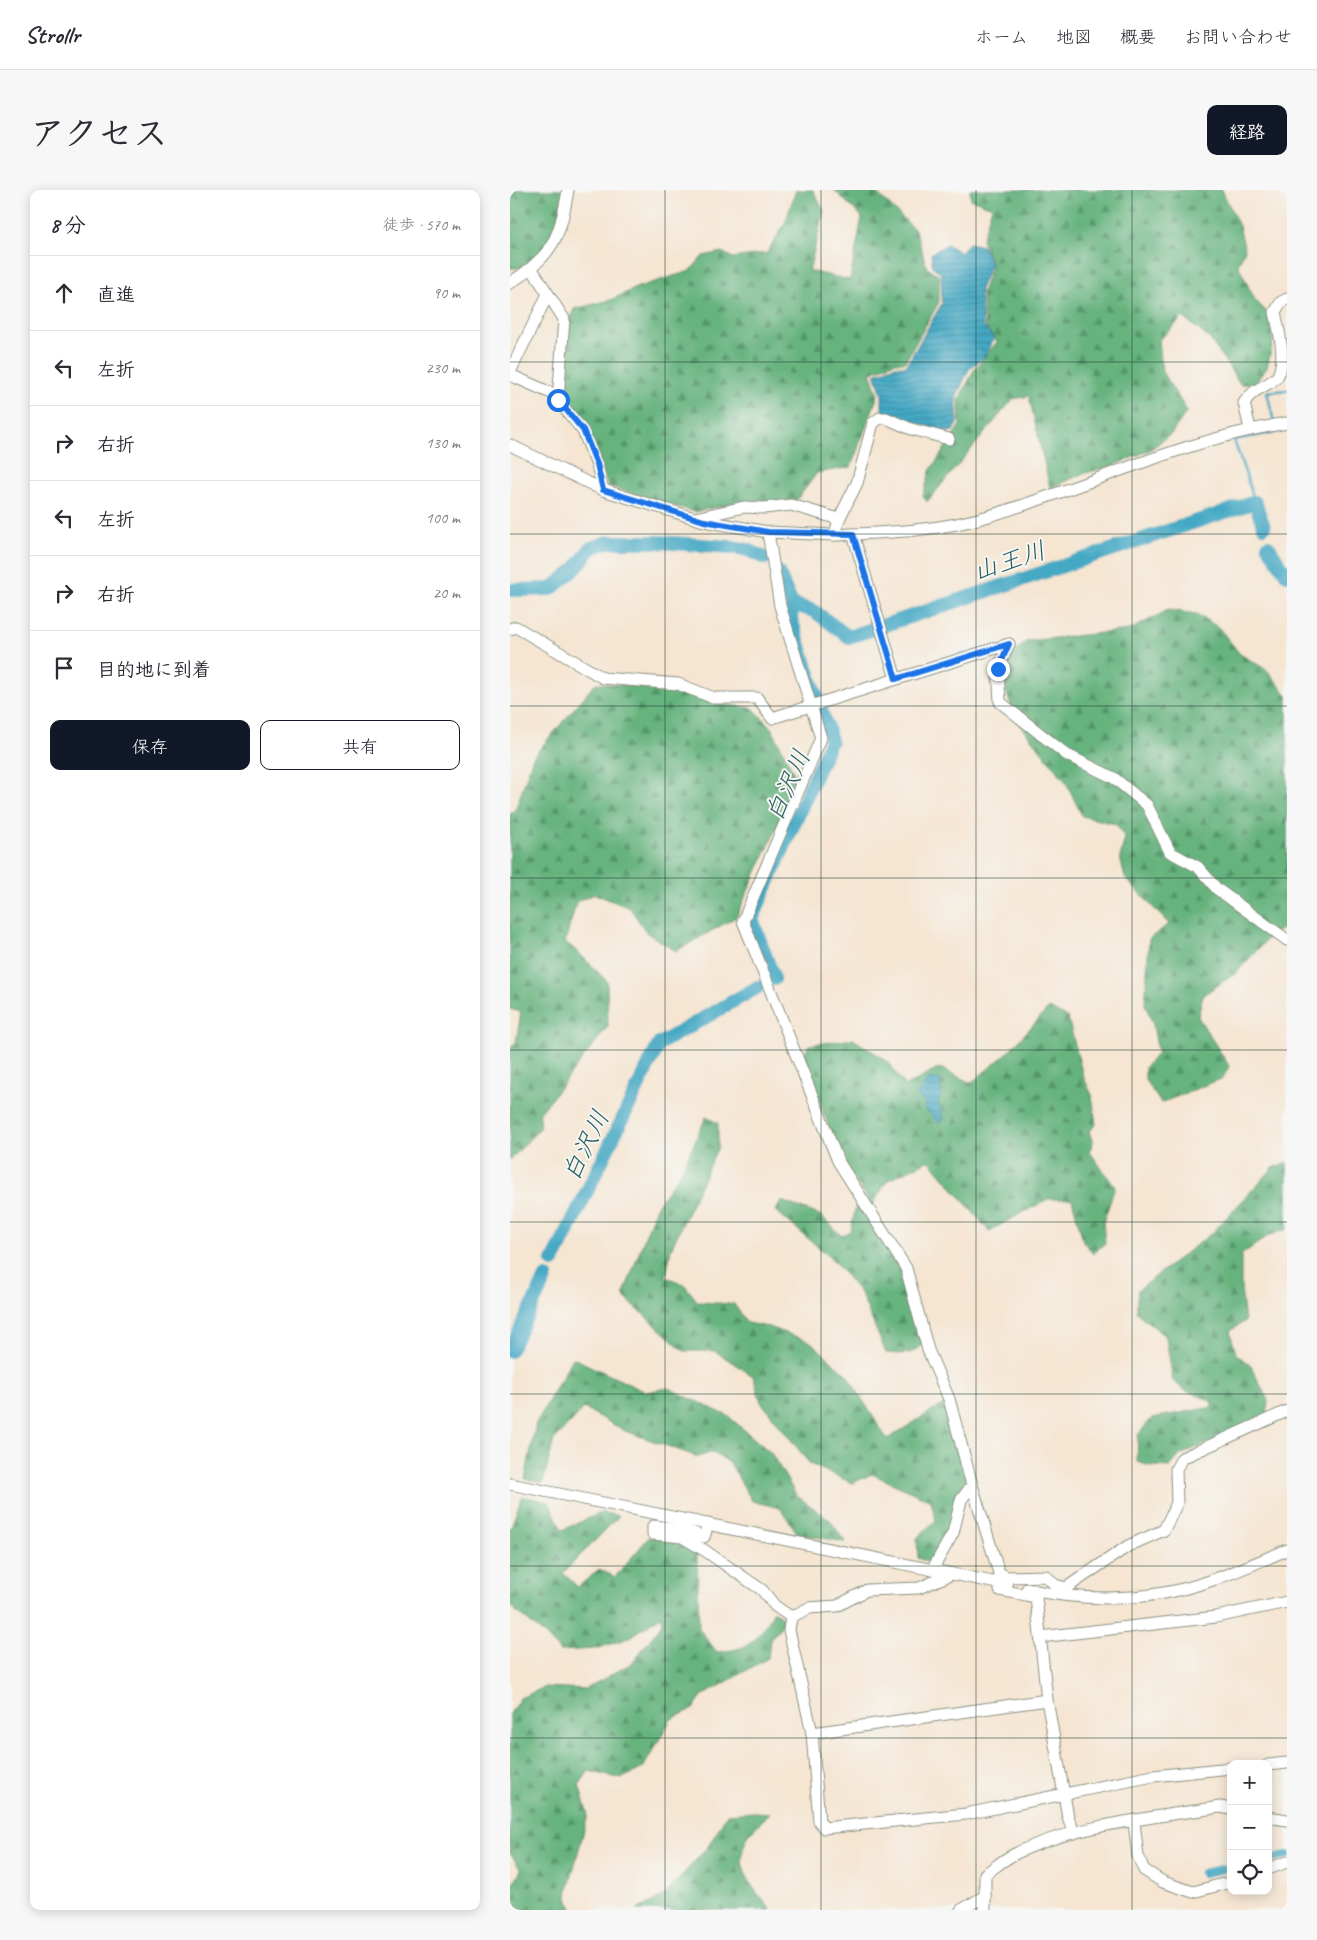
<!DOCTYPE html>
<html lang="ja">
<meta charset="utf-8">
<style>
:root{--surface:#fff;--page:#f7f7f7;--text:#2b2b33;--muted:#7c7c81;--line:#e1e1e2;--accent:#111827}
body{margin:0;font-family:Caveat,"Klee One",sans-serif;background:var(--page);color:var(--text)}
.controls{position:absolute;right:15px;bottom:15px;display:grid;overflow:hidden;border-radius:10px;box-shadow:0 2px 12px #0003}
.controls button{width:45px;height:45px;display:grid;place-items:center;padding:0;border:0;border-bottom:1px solid var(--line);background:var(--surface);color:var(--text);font:25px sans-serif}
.stop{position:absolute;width:15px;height:15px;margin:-11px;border:4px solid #1a73e8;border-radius:50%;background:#fff}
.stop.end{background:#1a73e8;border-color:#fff;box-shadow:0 1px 5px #0008}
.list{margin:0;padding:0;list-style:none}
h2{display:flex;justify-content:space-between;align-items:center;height:65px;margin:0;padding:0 20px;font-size:21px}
h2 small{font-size:16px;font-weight:400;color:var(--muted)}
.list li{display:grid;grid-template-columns:32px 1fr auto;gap:15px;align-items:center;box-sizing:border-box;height:75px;padding:0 20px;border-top:1px solid var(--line)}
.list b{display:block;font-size:19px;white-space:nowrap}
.list em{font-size:16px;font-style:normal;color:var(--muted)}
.actions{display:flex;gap:10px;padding:15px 20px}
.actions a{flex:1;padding:11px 0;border:1px solid var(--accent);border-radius:10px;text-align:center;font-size:18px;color:var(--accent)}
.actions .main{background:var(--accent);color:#fff}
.icon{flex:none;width:28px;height:28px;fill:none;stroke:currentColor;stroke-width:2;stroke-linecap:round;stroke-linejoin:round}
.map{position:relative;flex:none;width:777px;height:1720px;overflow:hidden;border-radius:10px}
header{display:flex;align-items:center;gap:30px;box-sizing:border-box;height:70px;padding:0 25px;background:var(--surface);border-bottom:1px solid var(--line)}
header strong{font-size:24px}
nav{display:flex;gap:28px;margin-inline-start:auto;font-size:18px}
.intro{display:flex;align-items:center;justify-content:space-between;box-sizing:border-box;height:120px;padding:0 30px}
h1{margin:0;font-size:35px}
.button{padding:12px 22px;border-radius:10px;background:var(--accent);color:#fff;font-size:18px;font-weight:700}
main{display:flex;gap:30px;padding:0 30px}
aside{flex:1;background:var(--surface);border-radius:10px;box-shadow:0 2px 12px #0003}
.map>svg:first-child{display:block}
</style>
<header>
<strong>Strollr</strong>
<nav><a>ホーム</a><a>地図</a><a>概要</a><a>お問い合わせ</a></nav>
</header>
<div class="intro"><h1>アクセス</h1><a class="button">経路</a></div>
<main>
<aside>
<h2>8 分<small>徒歩 · 570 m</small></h2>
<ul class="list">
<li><svg class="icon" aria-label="ahead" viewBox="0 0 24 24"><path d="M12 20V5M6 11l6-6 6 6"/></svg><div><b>直進</b></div><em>90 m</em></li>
<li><svg class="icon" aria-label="left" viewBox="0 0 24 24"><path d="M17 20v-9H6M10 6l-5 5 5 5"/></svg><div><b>左折</b></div><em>230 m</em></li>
<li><svg class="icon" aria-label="right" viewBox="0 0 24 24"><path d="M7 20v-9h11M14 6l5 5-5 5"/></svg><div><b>右折</b></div><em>130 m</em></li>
<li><svg class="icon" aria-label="left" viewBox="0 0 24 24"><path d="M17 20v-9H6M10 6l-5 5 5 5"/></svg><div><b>左折</b></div><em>100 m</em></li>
<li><svg class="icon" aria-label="right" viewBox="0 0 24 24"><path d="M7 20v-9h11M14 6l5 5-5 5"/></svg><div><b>右折</b></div><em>20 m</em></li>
<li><svg class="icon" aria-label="arrive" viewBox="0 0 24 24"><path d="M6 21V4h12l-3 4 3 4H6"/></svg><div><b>目的地に到着</b></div></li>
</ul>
<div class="actions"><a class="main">保存</a><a>共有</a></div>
</aside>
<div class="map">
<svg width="777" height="1720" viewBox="0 0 777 1720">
<defs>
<pattern id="forest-firs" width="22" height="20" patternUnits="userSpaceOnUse" patternTransform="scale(1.25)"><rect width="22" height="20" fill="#66b37e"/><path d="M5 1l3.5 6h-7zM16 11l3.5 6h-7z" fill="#539368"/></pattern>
<pattern id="water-rules" width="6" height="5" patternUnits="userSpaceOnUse" patternTransform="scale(1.25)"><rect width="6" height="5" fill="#44a8c4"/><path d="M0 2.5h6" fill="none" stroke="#388aa0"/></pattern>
</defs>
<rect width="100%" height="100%" fill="#f6f6f2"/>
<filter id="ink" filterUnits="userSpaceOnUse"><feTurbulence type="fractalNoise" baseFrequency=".02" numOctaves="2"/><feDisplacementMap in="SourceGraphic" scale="10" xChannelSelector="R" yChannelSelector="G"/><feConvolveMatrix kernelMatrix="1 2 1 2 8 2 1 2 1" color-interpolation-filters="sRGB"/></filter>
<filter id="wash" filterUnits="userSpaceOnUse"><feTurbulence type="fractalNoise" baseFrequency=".0096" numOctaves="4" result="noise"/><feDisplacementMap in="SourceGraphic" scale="20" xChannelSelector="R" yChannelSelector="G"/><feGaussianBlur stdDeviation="1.12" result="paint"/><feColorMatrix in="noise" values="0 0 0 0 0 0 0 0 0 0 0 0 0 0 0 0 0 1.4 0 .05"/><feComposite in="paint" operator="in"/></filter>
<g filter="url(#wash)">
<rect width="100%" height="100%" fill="#f5e5d1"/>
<!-- forest -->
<g fill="url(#forest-firs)" stroke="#427859">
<path d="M 0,0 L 53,0 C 49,29 39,82 0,78 Z"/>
<polygon points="286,0 303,0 314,21 299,81 340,90 352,27 324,0 364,0 406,41 417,78 429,85 429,112 395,172 385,172 360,183 368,205 341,277 307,283 286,311 238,310 185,322 98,296 78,238 53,203 59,133 64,119 101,110 128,97 180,81 193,66 212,62 223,68 257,63 275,33"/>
<polygon points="460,0 712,0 729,36 735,60 728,75 745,110 758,123 763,152 757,177 746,192 731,195 700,149 673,127 649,150 652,182 677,221 662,243 640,260 604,275 572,284 540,298 519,206 503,209 417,312 413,306 420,281 450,235 449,209 464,180 487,152 475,136 472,102 482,75 472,50 482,17 461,9"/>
<polygon points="658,420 687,424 709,438 730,464 757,480 777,505 777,736 758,748 726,783 693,805 688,827 719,876 713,888 651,913 635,890 635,877 648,863 643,834 635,814 639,749 659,734 615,688 610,667 615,648 606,634 572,626 556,592 505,528 495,498 502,464 517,451 620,440"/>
<polygon points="86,493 163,499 207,514 243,518 262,539 288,592 226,727 166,761 137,743 120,718 85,704 67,711 55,752 68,762 97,791 98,836 30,923 29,939 0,970 0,858 6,852 11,822 0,819 0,624 6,618 23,567"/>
<polygon points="539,818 558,828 573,886 582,905 586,935 579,941 583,954 579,961 605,997 593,1033 595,1053 583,1064 573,1051 562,1009 538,1009 479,1041 419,970 377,991 362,1016 334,974 292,869 299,855 343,849 376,870 395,896 430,878 461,893 495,865"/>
<polygon points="196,927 208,933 208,957 161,1059 156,1087 174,1094 188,1112 224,1114 237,1133 259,1137 301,1152 337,1185 377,1249 435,1213 457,1293 441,1341 420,1373 408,1368 407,1348 426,1330 421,1311 362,1284 342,1293 300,1274 251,1212 243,1186 205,1161 174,1161 113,1106 146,1017 171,982"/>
<polygon points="777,973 777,1039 758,1046 731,1065 731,1099 735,1131 720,1141 726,1164 741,1176 758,1210 756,1228 670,1265 660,1277 640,1276 627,1272 628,1245 642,1228 703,1217 700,1210 676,1201 663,1191 656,1147 626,1122 628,1100 702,1043 763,978"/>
<path d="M 347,1010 L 368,1047 L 392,1082 L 413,1154 C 403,1166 391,1164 376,1163 L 351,1104 L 322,1069 L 266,1021 L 271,1011 L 310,1025 L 332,1046 L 341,1040 Z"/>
<polygon points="63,1168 136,1202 158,1198 218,1226 261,1263 287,1306 320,1330 335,1352 288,1344 270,1318 242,1311 220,1273 203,1262 188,1267 115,1241 74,1218 44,1250 33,1293 15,1289 26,1233"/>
<path d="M 12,1306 L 39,1312 L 52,1340 L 93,1322 L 109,1326 L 53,1383 L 68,1397 L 89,1379 L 105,1387 L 139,1347 L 169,1351 L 187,1362 L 189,1439 L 207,1462 C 242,1459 247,1451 264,1421 L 276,1430 L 260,1450 L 258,1468 L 192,1506 L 183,1519 L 161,1529 L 133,1578 L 111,1589 L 79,1581 L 69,1595 L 78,1625 L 57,1704 L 62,1720 L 0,1720 L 0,1699 L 11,1680 L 0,1663 L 0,1524 L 10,1508 L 35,1497 L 75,1499 L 122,1473 L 152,1434 L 151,1426 L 119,1448 L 85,1459 L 50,1461 L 35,1445 L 0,1416 L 0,1340 Z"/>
<path d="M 244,1622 L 260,1623 C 253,1631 241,1639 237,1649 C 222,1677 244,1699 261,1720 L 127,1720 L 155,1705 L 199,1655 L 217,1624 Z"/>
</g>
<!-- water -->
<g fill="url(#water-rules)" stroke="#32727c">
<polygon points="459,53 473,56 481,74 470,99 473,136 484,148 475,166 459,179 446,208 448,231 443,241 436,242 372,222 372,204 365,184 385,176 396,176 432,113 431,83 423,77 421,64 437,54 451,63"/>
<polygon points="429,889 432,901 428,912 434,929 429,933 415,919 414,912 407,905 418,890"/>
</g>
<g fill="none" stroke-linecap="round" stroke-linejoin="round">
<!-- stream -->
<g stroke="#44a8c4" stroke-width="2.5">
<polyline points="764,232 757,202 777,200"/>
<polyline points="745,312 724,250 767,242 766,237"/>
</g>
<!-- canal -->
<g stroke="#44a8c4" stroke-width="8">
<polyline points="758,1669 777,1665"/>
<polyline points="693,1683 721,1677"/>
</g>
<!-- river -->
<g stroke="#44a8c4" stroke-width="14">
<polyline points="758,356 777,385"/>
<polyline points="0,400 41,399 66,378 81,358 98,352 146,352 223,357 238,360 255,368"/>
<polyline points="282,414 304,421 339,447 745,312 754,337"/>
<polyline points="264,789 242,729 321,550 281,429 282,414 268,382"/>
<polyline points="43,1071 149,854 248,797"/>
<polyline points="0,1161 36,1087"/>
</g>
</g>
</g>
<g filter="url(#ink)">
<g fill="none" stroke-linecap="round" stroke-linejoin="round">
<defs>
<g id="minor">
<polyline points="22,79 54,129 48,210 73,241 87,275 93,300"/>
<path d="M 0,93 C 42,66 50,49 58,0"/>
<polyline points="0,182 38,104"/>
<polyline points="0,185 48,206"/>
<path d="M 740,239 L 734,213 C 744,197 756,198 767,187 C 777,171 769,141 765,122 L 771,112 L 777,109"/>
<polyline points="0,255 93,300 194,331 258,342 325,345"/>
<path d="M 185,328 L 234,317 L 254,318 L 281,315 L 329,329 L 325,345 C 376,343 429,341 479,326 C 579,296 674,249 777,233"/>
<polyline points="329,329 347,293 363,233 370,228 376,228 401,239 439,249"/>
<polyline points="258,342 270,416 311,548 233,731 328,971 396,1078 418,1160 439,1209 462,1295 489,1383 490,1400 526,1407 537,1510 558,1627 564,1643"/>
<polyline points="343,344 386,489"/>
<polyline points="0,439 6,437 93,488 168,494 204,508 247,508 262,528 499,454"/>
<polyline points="499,454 488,479 490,512 557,565 604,588 637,615 660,662 688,677 707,699 777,750"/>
<polyline points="0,1294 497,1395"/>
<polyline points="198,1334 194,1347 174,1339 143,1336 143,1344 172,1347 194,1360 252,1400 265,1416 281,1427"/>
<polyline points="422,1380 443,1343 451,1310 462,1295"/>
<polyline points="489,1383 497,1387 536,1386 545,1395 556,1398 618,1356 654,1340 667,1313 666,1279 672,1268 777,1221"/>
<path d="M 517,1399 C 562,1409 608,1411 654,1403 C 696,1396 738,1376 777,1360"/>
<polyline points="281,1427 279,1440 302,1543 309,1631 314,1638 456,1624 643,1586 721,1578"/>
<polyline points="281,1427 299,1418 327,1416 357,1400 409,1398 442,1384"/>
<polyline points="530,1447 706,1427 777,1412"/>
<polyline points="302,1543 537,1510"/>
<polyline points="758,1575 777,1573"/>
<polyline points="758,1627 777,1630"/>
<polyline points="624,1632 628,1666 634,1680 653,1692 683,1702 721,1692"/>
<polyline points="758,1679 777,1672"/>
<polyline points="451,1720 475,1706"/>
<path d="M 475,1720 L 475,1684 C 484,1678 492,1671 501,1666 C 557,1636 646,1627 710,1617 L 721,1619"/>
</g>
</defs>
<!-- minor casing -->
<use href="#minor" stroke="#8a9182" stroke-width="13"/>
<!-- minor -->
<use href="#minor" stroke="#fff" stroke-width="11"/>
</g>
</g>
<g fill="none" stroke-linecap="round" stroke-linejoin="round" filter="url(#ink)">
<!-- route -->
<polyline stroke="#1a73e8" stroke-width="6" points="48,210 73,240 87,274 93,300 194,331 258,342 343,344 386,489 499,454 488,479"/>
</g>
<!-- grid -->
<path fill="none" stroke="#1f3d34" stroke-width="1" stroke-opacity="0.55" d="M 155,0 L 155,1720M 311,0 L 311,1720M 466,0 L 466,1720M 622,0 L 622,1720M 0,172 L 777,172M 0,344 L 777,344M 0,516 L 777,516M 0,688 L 777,688M 0,860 L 777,860M 0,1032 L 777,1032M 0,1204 L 777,1204M 0,1376 L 777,1376M 0,1548 L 777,1548"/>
<g text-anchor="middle" stroke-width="4" stroke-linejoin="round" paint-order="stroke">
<!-- water labels -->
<g font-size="25" font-style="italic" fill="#2a5d5f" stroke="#f6f6f2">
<text transform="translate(499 370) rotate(-18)" y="9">山王川</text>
<text transform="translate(277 595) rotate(-66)" y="9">白沢川</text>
<text transform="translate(75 955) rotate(-64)" y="9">白沢川</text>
</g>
</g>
</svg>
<div class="controls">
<button>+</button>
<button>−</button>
<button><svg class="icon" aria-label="locate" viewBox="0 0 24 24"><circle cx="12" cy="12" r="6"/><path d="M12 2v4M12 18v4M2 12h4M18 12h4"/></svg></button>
</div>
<div class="stop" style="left:48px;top:210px"></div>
<div class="stop end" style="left:488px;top:479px"></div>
</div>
</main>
